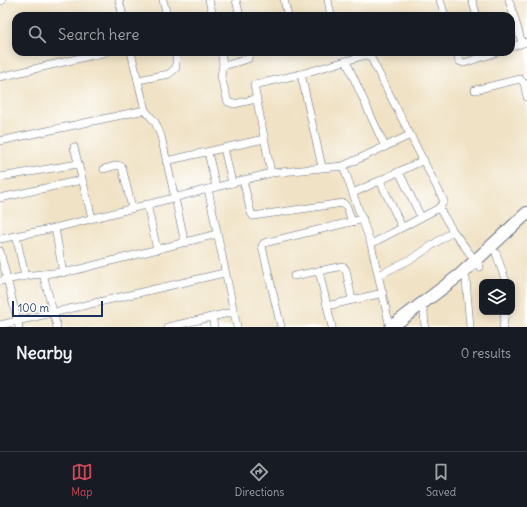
<!DOCTYPE html>
<style>
:root{--surface:#171b24;--page:#20242c;--text:#f1f3f6;--muted:#9ea1a6;--line:#363941;--accent:#d1495b}
body{margin:0;font-family:Delius,sans-serif;background:var(--page);color:var(--text)}
.controls{position:absolute;right:12px;bottom:12px;display:grid;overflow:hidden;border-radius:8px;box-shadow:0 2px 10px #0003}
.controls button{width:36px;height:36px;display:grid;place-items:center;padding:0;border:0;border-bottom:1px solid var(--line);background:var(--surface);color:var(--text);font:20px sans-serif}
.scale{position:absolute;left:12px;bottom:10px;width:91px;box-sizing:border-box;padding-left:4px;border:2px solid #1b2f5e;border-top:0;font-size:11px;line-height:14px;white-space:nowrap;color:#1b2f5e;-webkit-text-stroke:3px #fff;paint-order:stroke}
.list{margin:0;padding:0;list-style:none}
h2{display:flex;justify-content:space-between;align-items:center;height:52px;margin:0;padding:0 16px;font-size:17px}
h2 small{font-size:13px;font-weight:400;color:var(--muted)}
.icon{flex:none;width:22px;height:22px;fill:none;stroke:currentColor;stroke-width:2;stroke-linecap:round;stroke-linejoin:round}
.map{position:relative;flex:none;width:527px;height:327px;overflow:hidden}
.search{position:absolute;background:var(--surface);box-shadow:0 2px 10px #0003;left:12px;right:12px;top:12px;height:44px;display:flex;align-items:center;gap:10px;box-sizing:border-box;padding:0 14px;border-radius:12px;color:var(--muted);font-size:15px}
.sheet{height:124px;background:var(--surface)}
nav{display:flex;justify-content:space-around;align-items:center;box-sizing:border-box;height:56px;border-top:1px solid var(--line);background:var(--surface);font-size:11px;color:var(--muted)}
nav a{display:grid;justify-items:center;gap:2px}
nav .on{color:var(--accent)}
.map>svg:first-child{display:block}
</style>
<div class="map">
<svg width="527" height="327" viewBox="0 0 527 327">
<rect width="100%" height="100%" fill="#fff"/>
<filter id="ink" filterUnits="userSpaceOnUse"><feTurbulence type="fractalNoise" baseFrequency=".025" numOctaves="2"/><feDisplacementMap in="SourceGraphic" scale="8" xChannelSelector="R" yChannelSelector="G"/><feConvolveMatrix kernelMatrix="1 2 1 2 8 2 1 2 1" color-interpolation-filters="sRGB"/></filter>
<filter id="wash" filterUnits="userSpaceOnUse"><feTurbulence type="fractalNoise" baseFrequency=".012" numOctaves="4" result="noise"/><feDisplacementMap in="SourceGraphic" scale="16" xChannelSelector="R" yChannelSelector="G"/><feGaussianBlur stdDeviation="0.9" result="paint"/><feColorMatrix in="noise" values="0 0 0 0 0 0 0 0 0 0 0 0 0 0 0 0 0 1.4 0 .05"/><feComposite in="paint" operator="in"/></filter>
<g filter="url(#wash)">
<rect width="100%" height="100%" fill="#f0e2c4"/>
</g>
<g filter="url(#ink)">
<g fill="none" stroke-linecap="round" stroke-linejoin="round">
<defs>
<g id="minor">
<polyline points="119,0 123,16"/>
<polyline points="163,0 167,16"/>
<polyline points="209,0 213,16"/>
<polyline points="236,0 240,16"/>
<polyline points="284,0 288,16"/>
<polyline points="328,0 331,16"/>
<polyline points="440,0 445,16"/>
<polyline points="472,0 477,16"/>
<polyline points="509,0 522,43"/>
<polyline points="511,47 527,42"/>
<polyline points="131,52 145,110 155,122 161,136 185,243"/>
<polyline points="221,52 223,63 221,77 228,102 234,104 256,99"/>
<polyline points="457,52 459,61 464,63 498,52"/>
<polyline points="346,61 385,147"/>
<polyline points="223,66 248,59 249,52"/>
<polyline points="301,74 322,167"/>
<polyline points="0,77 106,52"/>
<polyline points="138,80 169,74 176,68 176,52"/>
<polyline points="475,90 520,79 524,83 527,97"/>
<polyline points="0,141 145,110"/>
<polyline points="74,147 92,218"/>
<polyline points="224,148 232,183"/>
<polyline points="208,152 216,187"/>
<polyline points="166,161 264,139"/>
<polyline points="343,166 371,244 390,327"/>
<polyline points="104,169 118,165 122,167 132,208"/>
<polyline points="399,172 421,217"/>
<polyline points="271,173 254,85 301,74 366,55 370,56 444,201 439,208 371,244"/>
<polyline points="0,177 78,164"/>
<polyline points="243,180 251,213 253,216 343,203 347,207 352,222"/>
<polyline points="380,181 402,227"/>
<polyline points="208,189 237,327"/>
<polyline points="353,193 424,160"/>
<polyline points="0,198 82,180"/>
<polyline points="147,204 157,250"/>
<polyline points="439,208 453,231 480,267"/>
<polyline points="55,228 63,273"/>
<polyline points="16,236 25,276"/>
<polyline points="0,239 55,228 271,173 343,166 410,135"/>
<polyline points="0,251 19,327"/>
<polyline points="496,253 506,282"/>
<polyline points="319,271 332,327"/>
<polyline points="43,274 57,327"/>
<polyline points="379,275 415,257 453,231"/>
<polyline points="294,276 343,266 346,270 352,300"/>
<polyline points="466,279 470,327"/>
<polyline points="0,281 32,275 72,271 217,234"/>
<polyline points="327,306 383,293"/>
<polyline points="424,312 425,327"/>
<polyline points="212,317 214,327"/>
<polyline points="0,325 224,273"/>
<polyline points="168,327 233,312"/>
<polyline points="281,327 262,246 264,243 363,219"/>
<polyline points="503,327 505,312"/>
</g>
<polyline id="tertiary" points="0,0 1,0"/>
<polyline id="trunk" points="391,327 461,274 527,213"/>
</defs>
<!-- minor casing -->
<use href="#minor" stroke="#666e82" stroke-width="8"/>
<!-- tertiary casing -->
<use href="#tertiary" stroke="#666e82" stroke-width="10"/>
<!-- trunk casing -->
<use href="#trunk" stroke="#666e82" stroke-width="14"/>
<!-- minor -->
<use href="#minor" stroke="#fff" stroke-width="7"/>
<!-- tertiary -->
<use href="#tertiary" stroke="#fff" stroke-width="9"/>
<!-- trunk -->
<use href="#trunk" stroke="#fff" stroke-width="12"/>
</g>
</g>
</svg>
<div class="controls">
<button><svg class="icon" aria-label="layers" viewBox="0 0 24 24"><path d="M12 4l9 5-9 5-9-5zM3 14l9 5 9-5"/></svg></button>
</div>
<div class="scale">100 m</div>
<div class="search"><svg class="icon" aria-label="search" viewBox="0 0 24 24"><circle cx="10" cy="10" r="6"/><path d="M15 15l6 6"/></svg>Search here</div>
</div>
<section class="sheet">
<h2>Nearby<small>0 results</small></h2>
<ul class="list">
</ul>
</section>
<nav>
<a class="on"><svg class="icon" aria-label="map" viewBox="0 0 24 24"><path d="M3 6l6-2 6 2 6-2v14l-6 2-6-2-6 2zM9 4v14M15 6v14"/></svg>Map</a>
<a><svg class="icon" aria-label="directions" viewBox="0 0 24 24"><path d="M12 3l9 9-9 9-9-9zM9 14v-3h6M13 9l2 2-2 2"/></svg>Directions</a>
<a><svg class="icon" aria-label="saved" viewBox="0 0 24 24"><path d="M7 4h10v16l-5-4-5 4z"/></svg>Saved</a>
</nav>
